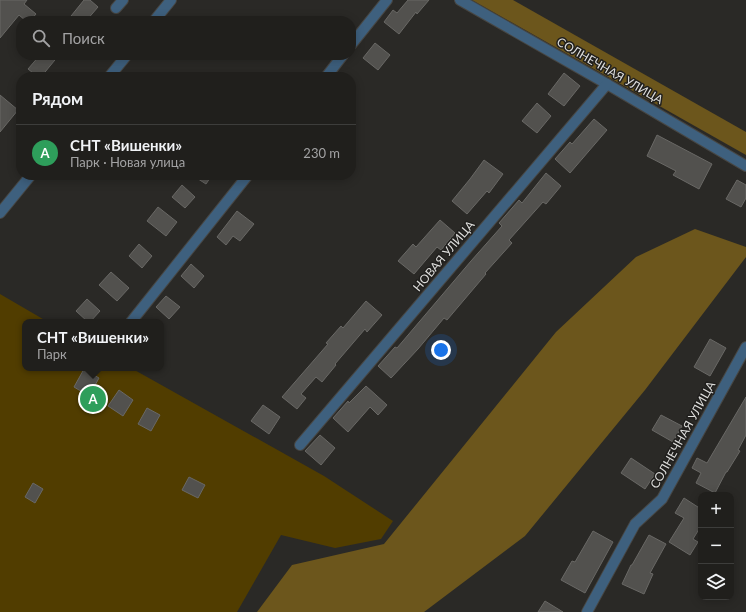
<!DOCTYPE html>
<html lang="ru">
<meta charset="utf-8">
<style>
:root{--surface:#201f1c;--page:#282725;--text:#f1f3f6;--muted:#a2a2a3;--line:#3d3d3b;--accent:#b45309}
body{margin:0;font-family:Lato,sans-serif;background:var(--page);color:var(--text)}
.controls{position:absolute;right:12px;bottom:12px;display:grid;overflow:hidden;border-radius:8px;box-shadow:0 2px 10px #0003}
.controls button{width:36px;height:36px;display:grid;place-items:center;padding:0;border:0;border-bottom:1px solid var(--line);background:var(--surface);color:var(--text);font:20px sans-serif}
.you{position:absolute;left:441px;top:350px;width:14px;height:14px;margin:-10px;border:3px solid #fff;border-radius:50%;background:#1a73e8;box-shadow:0 0 0 6px #1a73e833}
.badge{display:grid;place-items:center;width:26px;height:26px;border-radius:50%;background:var(--accent);color:#fff;font-size:13px;font-weight:700}
.pin{position:absolute;translate:-50% -50%;border:2px solid #fff;box-shadow:0 1px 4px #0006}
.popup{position:absolute;left:22px;top:319px;width:142px;height:52px;box-sizing:border-box;display:grid;place-content:center;border-radius:8px;background:var(--surface);filter:drop-shadow(0 1px 3px #0005);font-size:13px;white-space:nowrap;color:var(--muted)}
.popup b{font-size:15px;color:var(--text)}
.popup::after{content:'';position:absolute;left:50%;top:100%;margin-left:-8px;border:8px solid transparent;border-top-color:var(--surface)}
.list{margin:0;padding:0;list-style:none}
h2{display:flex;justify-content:space-between;align-items:center;height:52px;margin:0;padding:0 16px;font-size:17px}
h2 small{font-size:13px;font-weight:400;color:var(--muted)}
.list li{display:grid;grid-template-columns:26px 1fr auto;gap:12px;align-items:center;box-sizing:border-box;height:56px;padding:0 16px;border-top:1px solid var(--line)}
.list b{display:block;font-size:15px;white-space:nowrap}
.list p{margin:0;font-size:13px;white-space:nowrap;color:var(--muted)}
.list em{font-size:13px;font-style:normal;color:var(--muted)}
.icon{flex:none;width:22px;height:22px;fill:none;stroke:currentColor;stroke-width:2;stroke-linecap:round;stroke-linejoin:round}
.map{position:relative;flex:none;width:746px;height:612px;overflow:hidden}
.search{position:absolute;background:var(--surface);box-shadow:0 2px 10px #0003;left:16px;top:16px;width:340px;height:44px;display:flex;align-items:center;gap:10px;box-sizing:border-box;padding:0 14px;border-radius:16px;color:var(--muted);font-size:15px}
.panel{position:absolute;background:var(--surface);box-shadow:0 2px 10px #0003;left:16px;top:72px;width:340px;height:108px;border-radius:16px}
.map>svg:first-child{display:block}
</style>
<div class="map">
<svg width="746" height="612" viewBox="0 0 746 612">
<rect width="100%" height="100%" fill="#2a2926"/>
<!-- green -->
<polygon fill="#513d00" points="0,294 48,322 25,322 25,368 131,368 324,476 393,521 381,539 335,548 281,535 237,612 0,612"/>
<!-- forest -->
<g fill="#6c561c">
<polygon points="472,0 513,0 746,132 746,155"/>
<polygon points="695,229 746,247 746,257 645,390 525,536 424,612 257,612 292,565 384,544 556,332 636,257"/>
</g>
<!-- building -->
<g fill="#52514e" stroke="#696865">
<polygon points="0,0 27,0 24,4 36,14 30,21 26,21 19,15 0,38"/>
<polygon points="84,0 90,0 98,7 86,21 67,21"/>
<polygon points="408,0 429,0 417,14 416,12 399,34 384,22 393,10 397,13"/>
<polygon points="375,43 390,55 378,70 363,58"/>
<polygon points="40,55 59,55 41,77 38,77 28,69"/>
<polygon points="564,73 580,86 564,106 548,94"/>
<polygon points="0,95 18,110 0,132"/>
<polygon points="537,103 551,116 537,133 522,121"/>
<polygon points="594,119 607,130 570,173 555,159 570,142 572,144"/>
<polygon points="657,135 712,164 699,189 673,175 676,171 647,156"/>
<polygon points="484,160 503,174 489,193 487,191 467,214 452,201 470,179"/>
<polygon points="546,173 561,186 546,204 543,202 509,240 512,243 485,273 486,274 447,320 444,318 418,349 391,378 378,366 395,347 397,348 471,261 502,226 499,223 519,200 522,203"/>
<polygon points="192,175 212,175 206,184"/>
<polygon points="737,180 746,185 746,198 741,207 726,199"/>
<polygon points="182,185 195,197 185,208 172,197"/>
<polygon points="158,207 177,222 166,236 147,221"/>
<polygon points="237,211 254,224 240,241 233,236 226,245 217,237"/>
<polygon points="440,220 455,233 441,250 437,247 414,274 398,261 413,244 416,247"/>
<polygon points="139,244 152,256 142,268 129,256"/>
<polygon points="191,264 204,276 194,288 181,276"/>
<polygon points="111,272 129,288 117,301 99,285"/>
<polygon points="166,296 180,307 169,319 156,307"/>
<polygon points="87,299 100,311 90,322 88,322 76,311"/>
<polygon points="366,301 382,315 367,332 365,329 335,364 336,365 322,382 316,377 301,394 306,398 297,409 282,397 328,344 326,343 341,326 343,328"/>
<polygon points="710,339 726,348 710,376 694,367"/>
<polygon points="84,369 99,378 89,396 74,387"/>
<polygon points="366,386 387,405 378,415 370,407 348,432 333,418 348,401 349,403"/>
<polygon points="119,390 133,400 123,416 108,406"/>
<polygon points="746,397 746,435 738,450 740,451 727,472 726,472 715,493 696,483 701,473 692,468 697,458 707,463"/>
<polygon points="263,405 280,417 269,434 251,421"/>
<polygon points="147,408 160,415 151,431 138,424"/>
<polygon points="661,415 682,426 673,442 652,430"/>
<polygon points="320,435 335,448 321,465 305,451"/>
<polygon points="631,458 655,474 645,489 621,473"/>
<polygon points="189,477 205,485 198,498 182,490"/>
<polygon points="33,483 43,489 35,503 25,497"/>
<polygon points="684,498 701,509 701,526 693,539 698,542 690,555 669,542 684,518 675,513"/>
<polygon points="593,531 613,542 585,593 561,580 572,561 575,562"/>
<polygon points="649,535 666,544 650,573 653,574 644,594 622,584 631,565 632,565"/>
<polygon points="545,601 563,612 538,612"/>
</g>
<g fill="none" stroke-linecap="round" stroke-linejoin="round">
<defs>
<g id="minor">
<polyline points="460,0 607,84 746,166"/>
<polyline points="116,8 123,0"/>
<polyline points="154,21 171,0"/>
<polyline points="351,45 387,0"/>
<polyline points="109,77 127,55"/>
<polyline points="326,77 343,55"/>
<polyline points="0,213 31,175"/>
<polyline points="131,322 248,175"/>
<polyline points="300,445 607,84"/>
<polyline points="587,612 635,524 662,499 746,347"/>
</g>
</defs>
<!-- minor casing -->
<use href="#minor" stroke="#474643" stroke-width="12"/>
<!-- minor -->
<use href="#minor" stroke="#3e607e" stroke-width="10"/>
</g>
<g text-anchor="middle" stroke-width="3" stroke-linejoin="round" paint-order="stroke">
<!-- street labels -->
<g font-size="12" fill="#dddddb" stroke="#201f1d">
<text transform="translate(610 71) rotate(30)" y="4">СОЛНЕЧНАЯ УЛИЦА</text>
<text transform="translate(444 256) rotate(-50)" y="4">НОВАЯ УЛИЦА</text>
<text transform="translate(683 435) rotate(-61)" y="4">СОЛНЕЧНАЯ УЛИЦА</text>
</g>
</g>
</svg>
<div class="controls">
<button>+</button>
<button>−</button>
<button><svg class="icon" aria-label="layers" viewBox="0 0 24 24"><path d="M12 4l9 5-9 5-9-5zM3 14l9 5 9-5"/></svg></button>
</div>
<div class="you"></div>
<div class="pin badge" style="left:93px;top:399px;background:#2e9e5b">A</div>
<div class="popup"><b>СНТ «Вишенки»</b>Парк</div>
<div class="search"><svg class="icon" aria-label="search" viewBox="0 0 24 24"><circle cx="10" cy="10" r="6"/><path d="M15 15l6 6"/></svg>Поиск</div>
<section class="panel">
<h2>Рядом<small></small></h2>
<ul class="list">
<li><span class="badge" style="background:#2e9e5b">A</span><div><b>СНТ «Вишенки»</b><p>Парк · Новая улица</p></div><em>230 m</em></li>
</ul>
</section>
</div>
